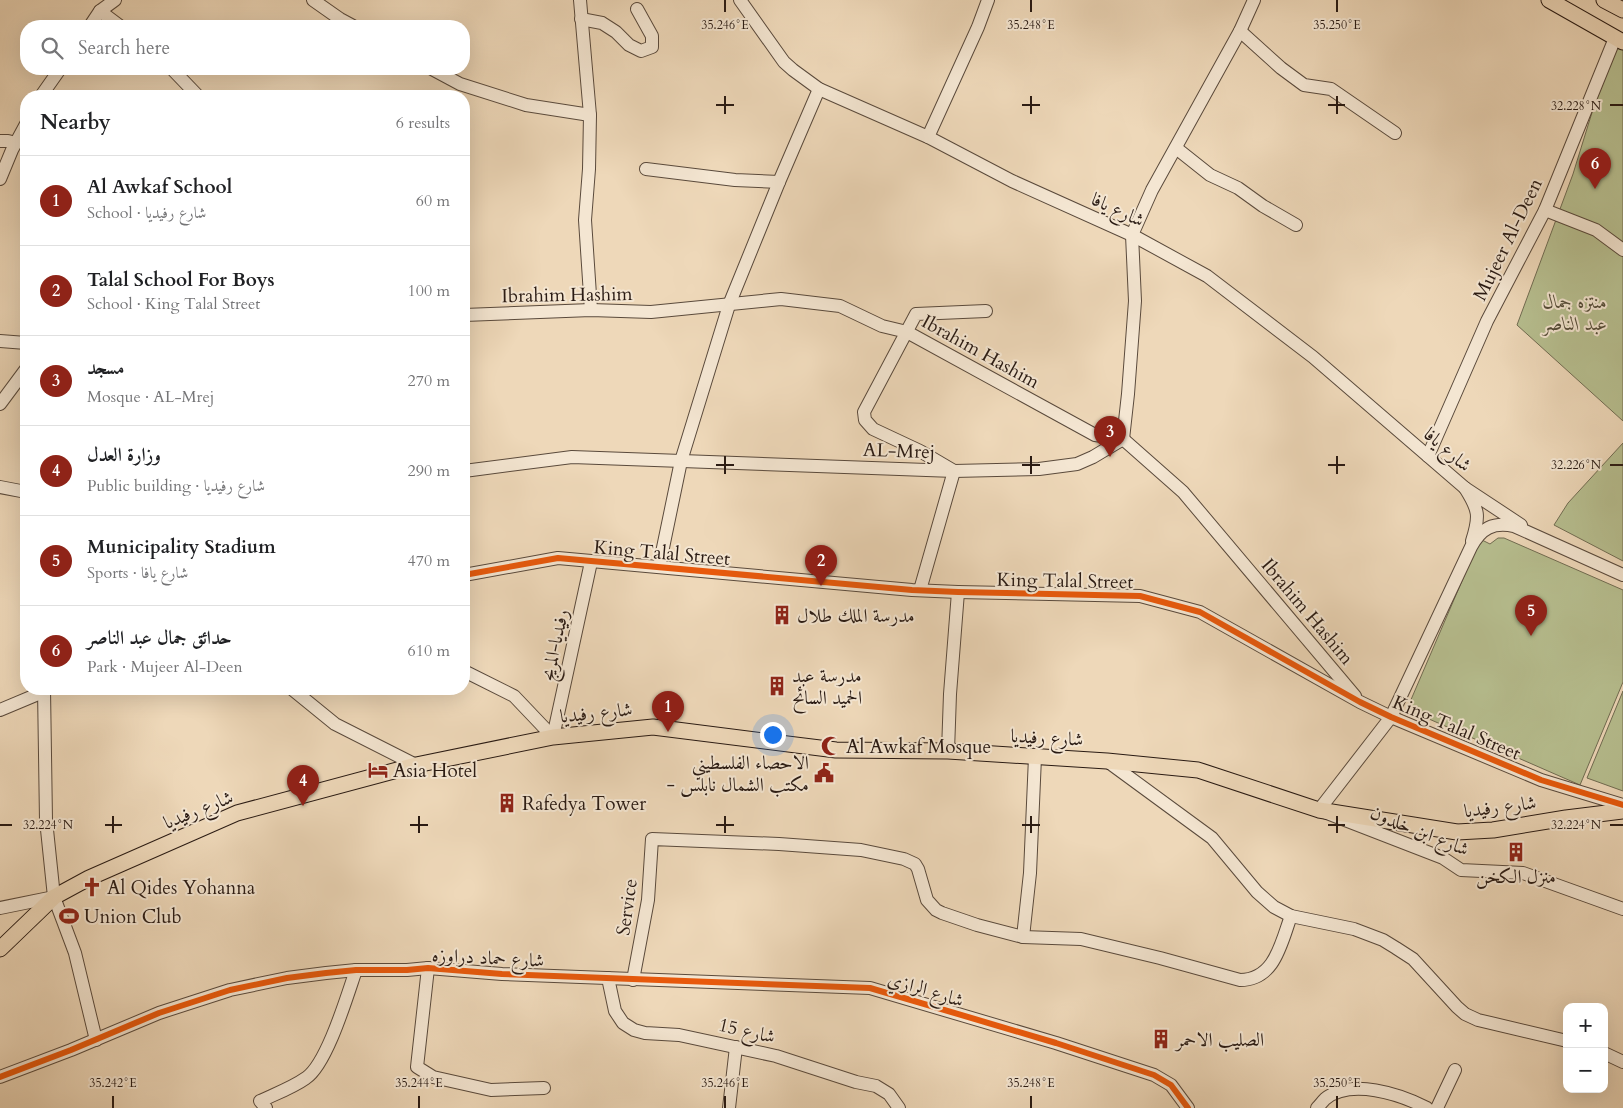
<!DOCTYPE html>
<meta charset="utf-8">
<style>
:root{--surface:#fff;--page:#f6f6f6;--text:#202124;--muted:#757577;--line:#e0e0e0;--accent:#8f2418}
body{margin:0;font-family:Cardo,Amiri,serif;background:var(--page);color:var(--text)}
.controls{position:absolute;right:15px;bottom:15px;display:grid;overflow:hidden;border-radius:10px;box-shadow:0 5px 20px #0002}
.controls button{width:45px;height:45px;display:grid;place-items:center;padding:0;border:0;border-bottom:1px solid var(--line);background:var(--surface);color:var(--text);font:25px sans-serif}
.you{position:absolute;left:772px;top:734px;width:18px;height:18px;margin:-12px;border:4px solid #fff;border-radius:50%;background:#1a73e8;box-shadow:0 0 0 8px #1a73e833}
.badge{display:grid;place-items:center;width:32px;height:32px;border-radius:50%;background:var(--accent);color:#fff;font-size:16px;font-weight:700}
.pin{position:absolute;translate:-50% -41px;filter:drop-shadow(0 1px 2px #0008)}
.pin::after{content:'';position:absolute;top:26px;width:18px;height:15px;background:inherit;clip-path:polygon(0 0,100% 0,50% 100%)}
.list{margin:0;padding:0;list-style:none}
h2{display:flex;justify-content:space-between;align-items:center;height:65px;margin:0;padding:0 20px;font-size:21px}
h2 small{font-size:16px;font-weight:400;color:var(--muted)}
.list li{display:grid;grid-template-columns:32px 1fr auto;gap:15px;align-items:center;box-sizing:border-box;height:90px;padding:0 20px;border-top:1px solid var(--line)}
.list b{display:block;font-size:19px;white-space:nowrap}
.list p{margin:0;font-size:16px;white-space:nowrap;color:var(--muted)}
.list em{font-size:16px;font-style:normal;color:var(--muted)}
.icon{flex:none;width:28px;height:28px;fill:none;stroke:currentColor;stroke-width:2;stroke-linecap:round;stroke-linejoin:round}
.map{position:relative;flex:none;width:1623px;height:1108px;overflow:hidden}
.search{position:absolute;background:var(--surface);box-shadow:0 5px 20px #0002;left:20px;top:20px;width:450px;height:55px;display:flex;align-items:center;gap:12px;box-sizing:border-box;padding:0 18px;border-radius:20px;color:var(--muted);font-size:19px}
.panel{position:absolute;background:var(--surface);box-shadow:0 5px 20px #0002;left:20px;top:90px;width:450px;height:605px;border-radius:20px}
.map>svg:first-child{display:block}
</style>
<div class="map">
<svg width="1623" height="1108" viewBox="0 0 1623 1108">
<rect width="100%" height="100%" fill="#eed8b9"/>
<filter id="stains"><feTurbulence type="fractalNoise" baseFrequency=".004" numOctaves="4"/><feColorMatrix values="0 0 0 0 .2 0 0 0 0 .09 0 0 0 0 .02 0 0 0 .5 -.17"/></filter>
<radialGradient id="worn" r=".72"><stop offset=".6" stop-color="#630" stop-opacity="0"/><stop offset="1" stop-color="#630" stop-opacity=".3"/></radialGradient>
<!-- green -->
<g fill="#b7bf90" stroke="#706c52">
<polygon points="1615,38 1623,42 1623,421 1517,325 1573,174"/>
<polygon points="1623,443 1623,561 1554,525 1568,503"/>
<polygon points="1498,538 1504,538 1623,590 1623,682 1580,785 1413,712 1410,702 1480,539 1490,544"/>
<polygon points="1623,691 1623,791 1587,778"/>
</g>
<g fill="none" stroke-linecap="round" stroke-linejoin="round">
<defs>
<g id="minor">
<polyline points="313,0 340,19 353,26"/>
<polyline points="580,0 590,115 589,169 585,220 591,310"/>
<polyline points="740,0 784,62 793,70 819,89 928,137 1012,181 1132,235 1207,276 1313,357 1465,488"/>
<polyline points="100,11 120,26"/>
<polyline points="581,19 602,23 616,32 629,45 641,51 652,47 652,36 637,9"/>
<polyline points="90,26 100,11 115,0"/>
<polyline points="1240,31 1281,68 1304,85 1331,89 1395,133"/>
<polyline points="172,69 198,96"/>
<polyline points="432,69 460,84 526,105 590,115"/>
<polyline points="41,96 60,69"/>
<polyline points="928,137 978,27 988,0"/>
<polyline points="0,141 8,141 16,143"/>
<polyline points="1176,148 1210,175 1238,188 1263,206 1296,225"/>
<polyline points="646,169 735,180 779,182"/>
<polyline points="0,179 12,150 26,124"/>
<polyline points="1545,210 1596,230 1623,250"/>
<polyline points="464,315 591,310 651,312 781,299 840,306 882,326 907,332 1095,435 1123,439 1183,492 1355,696"/>
<polyline points="0,341 26,343"/>
<polyline points="0,404 26,369"/>
<polyline points="1428,456 1487,321 1545,210 1615,38"/>
<polyline points="464,471 572,457 954,471 1039,469 1077,464 1093,457 1123,439 1128,394 1135,301 1132,235 1152,190 1240,31 1254,0"/>
<polyline points="0,487 26,492"/>
<path d="M 1472,541 C 1480,516 1479,510 1465,488 L 1521,525"/>
<polyline points="659,567 681,461 729,305 779,182 819,89"/>
<polyline points="464,575 558,558 912,590 958,592 1140,596 1200,612 1360,702 1391,717 1541,780 1623,805"/>
<path d="M 1623,575 L 1514,526 C 1493,522 1481,528 1471,547 L 1391,717 L 1319,810 L 1443,858 L 1461,870 L 1523,873 L 1623,909"/>
<polyline points="920,590 954,471 920,451 873,429 865,420 864,412 916,314 986,311"/>
<polyline points="464,671 514,696 553,737"/>
<polyline points="44,689 46,820 54,897 75,953 96,1040"/>
<polyline points="292,689 335,724 416,765"/>
<polyline points="0,710 43,692"/>
<polyline points="553,737 591,562"/>
<polyline points="948,751 950,694 958,592"/>
<polyline points="1107,761 1212,838 1257,892 1274,907 1291,916 1354,929 1383,940 1396,948 1413,959 1457,1007 1465,1014 1478,1020 1567,1041"/>
<polyline points="0,908 54,897"/>
<polyline points="1023,937 1030,873 1035,757"/>
<polyline points="428,968 417,1067 433,1077 491,1090 544,1088"/>
<polyline points="608,978 615,1011 623,1023 634,1030 645,1033 679,1035 776,1056 856,1082 876,1086 889,1094 899,1108"/>
<path d="M 633,980 L 648,900 L 652,839 L 779,844 L 861,850 L 904,859 L 915,864 L 918,869 L 927,900 L 936,910 L 942,913 L 977,925 L 1023,937 L 1081,939 L 1160,958 L 1240,980 C 1275,980 1281,943 1291,916"/>
<polyline points="1604,1053 1623,1062"/>
<polyline points="0,1077 71,1050 159,1013 230,990 287,978 326,973 356,970 407,970 428,968 502,974 870,988 1056,1043 1154,1075 1171,1085 1188,1108"/>
<path d="M 266,1108 L 260,1101 C 275,1094 292,1088 306,1078 C 327,1064 347,996 356,970"/>
<polyline points="729,1108 736,1047"/>
<path d="M 1317,1108 C 1320,1105 1322,1102 1325,1099 C 1351,1078 1400,1094 1427,1108"/>
<polyline points="1437,1108 1455,1070"/>
</g>
<g id="major">
<polyline points="1549,0 1623,42"/>
<polyline points="1604,0 1623,10"/>
<polyline points="0,949 54,897 89,878 237,813 416,765 553,737 653,727 836,750 948,751 1107,761 1198,770 1319,810 1457,832 1493,830 1566,818 1623,811"/>
</g>
</defs>
<!-- minor casing -->
<use href="#minor" stroke="#5a4a3c" stroke-width="14"/>
<!-- major casing -->
<use href="#major" stroke="#291a13" stroke-width="17"/>
<!-- minor -->
<use href="#minor" stroke="#f4e6d2" stroke-width="12"/>
<!-- major -->
<use href="#major" stroke="#eed8b9" stroke-width="15"/>
<defs>
<g id="cycleway">
<polyline points="464,575 558,558 912,590 958,592 1140,596 1200,612 1360,702 1391,717 1541,780 1623,805"/>
<polyline points="0,1077 71,1050 159,1013 230,990 287,978 326,973 356,970 407,970 428,968 502,974 870,988 1056,1043 1154,1075 1171,1085 1188,1108"/>
</g>
</defs>
<!-- cycleway casing -->
<use href="#cycleway" stroke="#f4e6d2" stroke-width="9"/>
<!-- cycleway -->
<use href="#cycleway" stroke="#e8590c" stroke-width="6"/>
</g>
<!-- ticks -->
<path fill="none" stroke="#291a13" stroke-width="2" d="M 725,0 L 725,12M 1031,0 L 1031,12M 1337,0 L 1337,12M 725,96 L 725,114M 1031,96 L 1031,114M 1337,96 L 1337,114M 716,105 L 734,105M 1022,105 L 1040,105M 1328,105 L 1345,105M 1610,105 L 1623,105M 725,456 L 725,474M 1031,456 L 1031,474M 1337,456 L 1337,474M 716,465 L 734,465M 1022,465 L 1040,465M 1328,465 L 1345,465M 1610,465 L 1623,465M 113,816 L 113,833M 419,816 L 419,833M 725,816 L 725,833M 1031,816 L 1031,833M 1337,816 L 1337,833M 0,825 L 12,825M 105,825 L 122,825M 410,825 L 428,825M 716,825 L 734,825M 1022,825 L 1040,825M 1328,825 L 1345,825M 1610,825 L 1623,825M 113,1096 L 113,1108M 419,1096 L 419,1108M 725,1096 L 725,1108M 1031,1096 L 1031,1108M 1337,1096 L 1337,1108"/>
<!-- icons -->
<defs>
<symbol id="building-bare" viewBox="-9 -9 18 18"><path d="M-4-6H4V6H1V3H-1V6H-4ZM-2.5-4.3h1.7v1.8h-1.7ZM.8-4.3h1.7v1.8H.8ZM-2.5-1h1.7V.8h-1.7ZM.8-1h1.7V.8H.8Z" fill="#8f2418" stroke="#f4e6d2" stroke-width="2.5" paint-order="stroke"/></symbol>
<symbol id="mosque-bare" viewBox="-9 -9 18 18"><path d="M3.5-4.9A6 6 0 1 0 3.5 4.9A5 5 0 1 1 3.5-4.9Z" fill="#8f2418" stroke="#f4e6d2" stroke-width="2.5" paint-order="stroke"/></symbol>
<symbol id="hotel-bare" viewBox="-9 -9 18 18"><path d="M-6-4.5h1.5V1H6V5H4.5V3h-9V5H-6ZM-4 0a1.8 1.8 0 1 1 3.6 0ZM.5 0V-2.5h3Q6-2.5 6 0Z" fill="#8f2418" stroke="#f4e6d2" stroke-width="2.5" paint-order="stroke"/></symbol>
<symbol id="civic-bare" viewBox="-9 -9 18 18"><path d="M-.6-6.5H3V-4.5H.6V-3L4-1V1h2V6H-6V1h2V-1L-.6-3ZM-1.2 2.5V6h2.4V2.5Z" fill="#8f2418" stroke="#f4e6d2" stroke-width="2.5" paint-order="stroke"/></symbol>
<symbol id="church-bare" viewBox="-9 -9 18 18"><path d="M-1.2-6h2.4v3.5h3.3v2.4h-3.3V6h-2.4V-.1h-3.3v-2.4h3.3Z" fill="#8f2418" stroke="#f4e6d2" stroke-width="2.5" paint-order="stroke"/></symbol>
<symbol id="stadium-bare" viewBox="-9 -9 18 18"><path d="M0-5a6.5 5 0 1 0 0 10a6.5 5 0 1 0 0-10ZM-3.5-1.8h7v3.6h-7Z" fill="#8f2418" stroke="#f4e6d2" stroke-width="2.5" paint-order="stroke"/></symbol>
</defs>
<g fill-rule="evenodd">
<use href="#building-bare" x="768" y="601" width="28" height="28"/>
<use href="#building-bare" x="763" y="672" width="28" height="28"/>
<use href="#mosque-bare" x="817" y="732" width="28" height="28"/>
<use href="#hotel-bare" x="364" y="756" width="28" height="28"/>
<use href="#civic-bare" x="810" y="759" width="28" height="28"/>
<use href="#building-bare" x="493" y="789" width="28" height="28"/>
<use href="#building-bare" x="1502" y="838" width="28" height="28"/>
<use href="#church-bare" x="78" y="873" width="28" height="28"/>
<use href="#stadium-bare" x="55" y="902" width="28" height="28"/>
<use href="#building-bare" x="1147" y="1025" width="28" height="28"/>
</g>
<g text-anchor="middle" stroke-width="4" stroke-linejoin="round" paint-order="stroke">
<!-- street labels -->
<g font-size="19" fill="#291a13" stroke="#f4e6d2">
<text transform="translate(1118 209) rotate(25)" y="7">شارع يافا</text>
<text transform="translate(1507 239) rotate(-64)" y="7">Mujeer Al-Deen</text>
<text transform="translate(567 294) rotate(-1)" y="7">Ibrahim Hashim</text>
<text transform="translate(981 351) rotate(29)" y="7">Ibrahim Hashim</text>
<text transform="translate(1448 449) rotate(41)" y="7">شارع يافا</text>
<text transform="translate(899 450) rotate(2)" y="7">AL-Mrej</text>
<text transform="translate(662 552) rotate(5)" y="7">King Talal Street</text>
<text transform="translate(1065 580) rotate(1)" y="7">King Talal Street</text>
<text transform="translate(1308 611) rotate(50)" y="7">Ibrahim Hashim</text>
<text transform="translate(554 645) rotate(-78)" y="7">رفيديا-المريج</text>
<text transform="translate(596 712) rotate(-6)" y="7">شارع رفيديا</text>
<text transform="translate(1457 727) rotate(23)" y="7">King Talal Street</text>
<text transform="translate(1047 737) rotate(3)" y="7">شارع رفيديا</text>
<text transform="translate(1500 806) rotate(-7)" y="7">شارع رفيديا</text>
<text transform="translate(198 809) rotate(-22)" y="7">شارع رفيديا</text>
<text transform="translate(1420 830) rotate(22)" y="7">شارع ابن خلدون</text>
<text transform="translate(626 907) rotate(-82)" y="7">Service</text>
<text transform="translate(488 957) rotate(3)" y="7">شارع حماد دراوزه</text>
<text transform="translate(926 989) rotate(17)" y="7">شارع الرازي</text>
<text transform="translate(747 1030) rotate(13)" y="7">شارع 15</text>
</g>
<!-- park labels -->
<g font-size="19" font-style="italic" fill="#544c38" stroke="#f4e6d2">
<text x="1575" y="308">منتزه جمال<tspan x="1575" dy="22">عبد الناصر</tspan></text>
</g>
<!-- poi labels -->
<g font-size="19" fill="#291a13" stroke="#f4e6d2" text-anchor="start">
<text x="797" y="622">مدرسة الملك طلال</text>
<text x="792" y="682">مدرسة عبد<tspan x="792" dy="22">الحميد السائح</tspan></text>
<text x="846" y="753">Al Awkaf Mosque</text>
<text x="809" y="769" text-anchor="end">الاحصاء الفلسطيني<tspan x="809" dy="22">- مكتب الشمال نابلس</tspan></text>
<text x="393" y="777">Asia Hotel</text>
<text x="522" y="810">Rafedya Tower</text>
<text x="1516" y="883" text-anchor="middle">منزل الكخن</text>
<text x="107" y="894">Al Qides Yohanna</text>
<text x="84" y="923">Union Club</text>
<text x="1176" y="1046">الصليب الاحمر</text>
</g>
</g>
<g font-size="12" text-anchor="middle" fill="#291a13" stroke="#f4e6d2" stroke-width="4" stroke-linejoin="round" paint-order="stroke">
<text x="725" y="29">35.246°E</text>
<text x="1031" y="29">35.248°E</text>
<text x="1337" y="29">35.250°E</text>
<text x="1576" y="110">32.228°N</text>
<text x="1576" y="469">32.226°N</text>
<text x="48" y="829">32.224°N</text>
<text x="1576" y="829">32.224°N</text>
<text x="113" y="1087">35.242°E</text>
<text x="419" y="1087">35.244°E</text>
<text x="725" y="1087">35.246°E</text>
<text x="1031" y="1087">35.248°E</text>
<text x="1337" y="1087">35.250°E</text>
</g>
<rect width="100%" height="100%" filter="url(#stains)"/>
<rect width="100%" height="100%" fill="url(#worn)"/>
</svg>
<div class="controls">
<button>+</button>
<button>−</button>
</div>
<div class="you"></div>
<div class="pin badge" style="left:668px;top:732px">1</div>
<div class="pin badge" style="left:821px;top:586px">2</div>
<div class="pin badge" style="left:1110px;top:457px">3</div>
<div class="pin badge" style="left:303px;top:806px">4</div>
<div class="pin badge" style="left:1531px;top:636px">5</div>
<div class="pin badge" style="left:1595px;top:189px">6</div>
<div class="search"><svg class="icon" aria-label="search" viewBox="0 0 24 24"><circle cx="10" cy="10" r="6"/><path d="M15 15l6 6"/></svg>Search here</div>
<section class="panel">
<h2>Nearby<small>6 results</small></h2>
<ul class="list">
<li><span class="badge">1</span><div><b>Al Awkaf School</b><p>School · شارع رفيديا</p></div><em>60 m</em></li>
<li><span class="badge">2</span><div><b>Talal School For Boys</b><p>School · King Talal Street</p></div><em>100 m</em></li>
<li><span class="badge">3</span><div><b>مسجد</b><p>Mosque · AL-Mrej</p></div><em>270 m</em></li>
<li><span class="badge">4</span><div><b>وزارة العدل</b><p>Public building · شارع رفيديا</p></div><em>290 m</em></li>
<li><span class="badge">5</span><div><b>Municipality Stadium</b><p>Sports · شارع يافا</p></div><em>470 m</em></li>
<li><span class="badge">6</span><div><b>حدائق جمال عبد الناصر</b><p>Park · Mujeer Al-Deen</p></div><em>610 m</em></li>
</ul>
</section>
</div>
